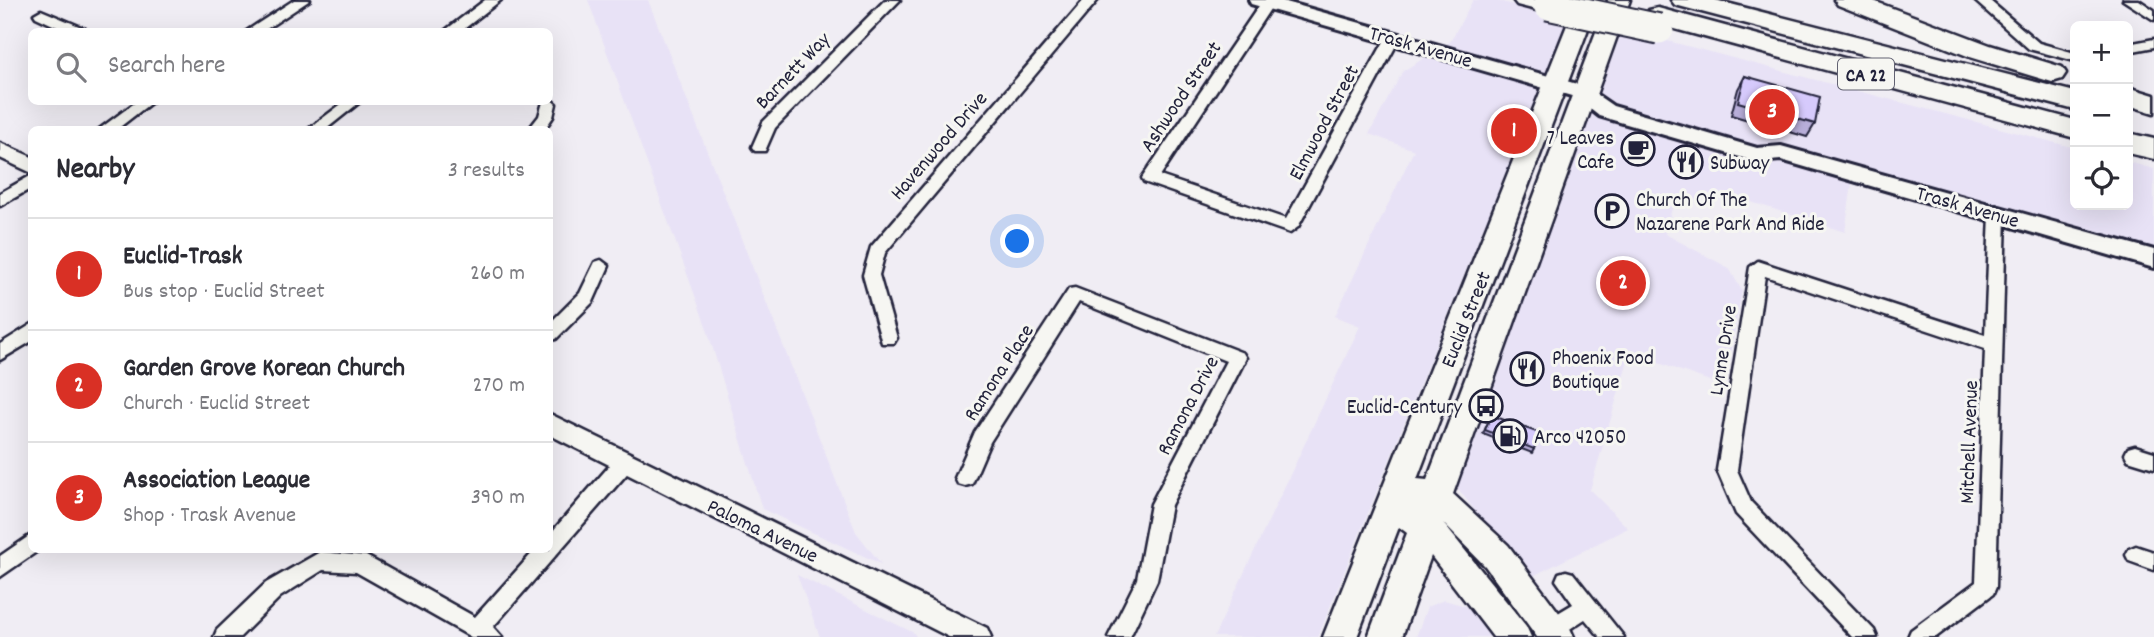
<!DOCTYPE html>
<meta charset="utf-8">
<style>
:root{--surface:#fff;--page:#f2f2f3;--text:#2b2b33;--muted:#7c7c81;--line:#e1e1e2;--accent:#d93025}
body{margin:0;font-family:Dekko,sans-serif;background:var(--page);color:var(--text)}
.controls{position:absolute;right:21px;top:21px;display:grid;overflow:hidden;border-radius:10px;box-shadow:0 7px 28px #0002}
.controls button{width:63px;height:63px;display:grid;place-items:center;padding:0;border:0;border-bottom:2px solid var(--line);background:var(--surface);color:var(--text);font:35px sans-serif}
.you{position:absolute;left:1018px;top:242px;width:24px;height:24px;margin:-18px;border:5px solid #fff;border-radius:50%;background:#1a73e8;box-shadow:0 0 0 10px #1a73e833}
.badge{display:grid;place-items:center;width:46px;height:46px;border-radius:50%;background:var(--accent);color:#fff;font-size:23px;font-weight:700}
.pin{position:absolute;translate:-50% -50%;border:4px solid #fff;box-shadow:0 2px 7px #0006}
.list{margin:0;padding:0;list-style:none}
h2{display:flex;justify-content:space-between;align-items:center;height:91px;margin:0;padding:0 28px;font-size:30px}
h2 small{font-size:23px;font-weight:400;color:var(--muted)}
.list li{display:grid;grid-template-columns:46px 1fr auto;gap:21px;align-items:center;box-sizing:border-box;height:112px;padding:0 28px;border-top:2px solid var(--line)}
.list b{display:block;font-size:26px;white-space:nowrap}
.list p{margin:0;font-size:23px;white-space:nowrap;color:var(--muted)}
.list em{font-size:23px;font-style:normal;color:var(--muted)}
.icon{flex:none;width:38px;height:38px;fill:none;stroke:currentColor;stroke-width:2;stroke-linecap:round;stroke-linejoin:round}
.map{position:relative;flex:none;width:2154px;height:637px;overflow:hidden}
.search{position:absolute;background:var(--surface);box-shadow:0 7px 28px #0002;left:28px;top:28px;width:525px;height:77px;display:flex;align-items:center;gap:18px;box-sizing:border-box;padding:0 24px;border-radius:10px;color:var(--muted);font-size:26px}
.panel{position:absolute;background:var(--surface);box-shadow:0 7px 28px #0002;left:28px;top:126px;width:525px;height:427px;border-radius:10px}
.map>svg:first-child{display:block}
</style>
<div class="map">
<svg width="2154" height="637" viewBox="0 0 2154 637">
<rect width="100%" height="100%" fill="#f0edf4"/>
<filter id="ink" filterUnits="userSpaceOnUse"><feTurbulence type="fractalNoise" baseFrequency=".0143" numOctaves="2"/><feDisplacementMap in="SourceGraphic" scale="14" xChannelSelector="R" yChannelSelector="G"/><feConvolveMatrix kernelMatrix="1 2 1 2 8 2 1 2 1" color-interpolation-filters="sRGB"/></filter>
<g filter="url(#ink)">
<!-- built -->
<g fill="#e8e2f6">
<polygon points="588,0 648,0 856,532 881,564 762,509 706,326"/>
<polygon points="1473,0 1494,0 1568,18 1318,637 1214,637 1360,326 1335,316 1414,150 1369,134 1403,71 1450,42"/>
<polygon points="1622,29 2075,148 2075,205 2128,205 2128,162 2154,169 2154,261 1853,177 1845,232 1723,193 1673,205 1665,234 1729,268 1742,291 1724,386 1630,353 1590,490 1628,528 1527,579 1456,486"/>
<polygon points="797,575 914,633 916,637 820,637"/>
<polygon points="1444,600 1469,607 1492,637 1416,637 1427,607"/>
</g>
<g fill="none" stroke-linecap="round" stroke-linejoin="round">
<defs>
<g id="minor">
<polygon points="294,0 310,0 262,32 245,32"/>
<polygon points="485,0 501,0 460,32 443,32"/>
<polygon points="885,0 900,0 775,128 765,151 755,151 752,147 763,122"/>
<polygon points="1084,0 1098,0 885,253 879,275 897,338 894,343 882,343 863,275 871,247"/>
<polygon points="1263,0 1272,0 1274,3 1160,176 1286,219 1386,38 1393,34 1400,38 1298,227 1290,233 1144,182 1142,178"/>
<polygon points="1974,0 1989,0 2039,43 2075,53 2075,61 2029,49"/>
<polygon points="2123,0 2139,0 2154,10 2154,20"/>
<polygon points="41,10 86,29 88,32 68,32 36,17 34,14"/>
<polygon points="2154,39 2154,47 2128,52 2128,44"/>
<polygon points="550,99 556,104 553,117 544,130 528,130 539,116 543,102"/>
<polygon points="136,102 152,102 116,130 98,130"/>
<polygon points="344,102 360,102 325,130 307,130"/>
<polygon points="32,175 32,188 0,206 0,193"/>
<polygon points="1998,208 2006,214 1996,587 1993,594 1936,637 1908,637 1911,630 1976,582 1985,349 1765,276 1737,470 1751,502 1874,630 1877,637 1852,637 1736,514 1717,470 1750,267 1758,261 1985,335 1990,214"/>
<polygon points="601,260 609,266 593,302 556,339 550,341 550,323 580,293 595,262"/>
<polygon points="1075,288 1243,353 1246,358 1171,505 1157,580 1130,637 1108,637 1137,579 1151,504 1226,361 1079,302 990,442 972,484 965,486 958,484 955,478 975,432 1069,289"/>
<polygon points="32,324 32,341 0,360 0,344"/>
<polygon points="2135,446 2154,452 2154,468 2128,460 2125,454 2128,448"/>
<polygon points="625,454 632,456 635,462 632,468 493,627 502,637 471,637 356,572 323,570 280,597 240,637 214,637 217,630 266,583 320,552 366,556 475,617 535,550 550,550 550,534 618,456"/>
<polygon points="32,534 32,550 39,550 0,577 0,556"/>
<polygon points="2136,546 2154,552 2154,570 2129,561 2126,555 2129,549"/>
<polygon points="1566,571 1573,573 1624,637 1600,637 1585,619 1559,636 1543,636 1540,629 1543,622 1573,604 1556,580 1559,573"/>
</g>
<g id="tertiary">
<polygon points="0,143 32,157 32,173 0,158"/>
<polygon points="550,414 987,628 991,637 949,637 550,435"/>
</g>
<polygon id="secondary" points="1249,0 1279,0 1584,86 1613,106 1757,148 1781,146 2154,250 2154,268 1781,160 1757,162 1599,116 1575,97 1251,4"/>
<polygon id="primary" points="1577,0 1599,0 1417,479 1427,480 1608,0 1630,0 1453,494 1508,545 1569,626 1574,637 1537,637 1485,566 1443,523 1526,626 1531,637 1493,637 1431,556 1402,637 1368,637 1407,533 1399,527 1357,637 1323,637"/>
<g id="motorway">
<polygon points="1513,0 1557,0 1561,5 1557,10 1548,13 1517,5"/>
<polygon points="1671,0 1715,0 2075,92 2075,110 1675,5"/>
<polygon points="1834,0 1871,0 1990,45 2062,67 2066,73 2062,79 2052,82 1970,57 1838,5"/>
<polygon points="1658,8 2075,120 2075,138 1649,22 1645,16 1649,10"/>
<polygon points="2128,87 2154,95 2154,113 2128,105"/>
<polygon points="2128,133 2154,139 2154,159 2128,153"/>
</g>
</defs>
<!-- minor casing -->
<use href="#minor" stroke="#22223b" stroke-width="5"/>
<!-- tertiary casing -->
<use href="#tertiary" stroke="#22223b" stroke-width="5"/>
<!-- secondary casing -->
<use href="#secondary" stroke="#22223b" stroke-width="6"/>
<!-- primary casing -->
<use href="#primary" stroke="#22223b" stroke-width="5"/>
<!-- motorway casing -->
<use href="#motorway" stroke="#22223b" stroke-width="5"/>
<!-- minor -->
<use href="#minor" fill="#f6f6f2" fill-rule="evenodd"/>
<!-- tertiary -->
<use href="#tertiary" fill="#f6f6f2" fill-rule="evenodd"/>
<!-- secondary -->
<use href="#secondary" fill="#f6f6f2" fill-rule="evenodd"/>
<!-- primary -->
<use href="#primary" fill="#f6f6f2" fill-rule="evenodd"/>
<!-- motorway -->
<use href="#motorway" fill="#f6f6f2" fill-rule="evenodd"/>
<defs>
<polyline id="motorway-bridge" points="1548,5 1659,29"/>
</defs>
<!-- motorway-bridge casing -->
<use href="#motorway-bridge" stroke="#22223b" stroke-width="33" stroke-linecap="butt"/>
<!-- motorway-bridge -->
<use href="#motorway-bridge" stroke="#f6f6f2" stroke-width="29"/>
</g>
<!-- wall -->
<g fill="#b8aed9" stroke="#22223b" stroke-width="2">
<polygon points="1745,76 1815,124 1807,137 1731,115 1738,89"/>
<polygon points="1491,415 1534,449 1532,453 1483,434"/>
</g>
<!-- building -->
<g fill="#d6cafc" stroke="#22223b" stroke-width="2">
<polygon points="1745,76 1820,97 1815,124 1738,102"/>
<polygon points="1491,415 1539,433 1534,449 1485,430"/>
</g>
</g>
<!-- icons -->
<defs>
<symbol id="cafe-ring" viewBox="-11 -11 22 22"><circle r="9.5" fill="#f6f6f2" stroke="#22223b" stroke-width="1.5"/><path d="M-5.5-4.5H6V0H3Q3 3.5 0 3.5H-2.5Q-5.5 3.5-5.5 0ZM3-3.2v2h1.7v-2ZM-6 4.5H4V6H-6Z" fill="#22223b"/></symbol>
<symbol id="restaurant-ring" viewBox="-11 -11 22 22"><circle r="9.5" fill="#f6f6f2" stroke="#22223b" stroke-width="1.5"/><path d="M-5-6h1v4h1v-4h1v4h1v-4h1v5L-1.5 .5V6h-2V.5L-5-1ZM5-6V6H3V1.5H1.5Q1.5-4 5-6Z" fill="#22223b"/></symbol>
<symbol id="parking-ring" viewBox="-11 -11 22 22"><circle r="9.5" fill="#f6f6f2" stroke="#22223b" stroke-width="1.5"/><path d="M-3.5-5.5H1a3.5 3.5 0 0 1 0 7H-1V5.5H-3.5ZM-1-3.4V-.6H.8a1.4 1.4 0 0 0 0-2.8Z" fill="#22223b"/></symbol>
<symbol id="bus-ring" viewBox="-11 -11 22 22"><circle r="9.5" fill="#f6f6f2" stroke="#22223b" stroke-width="1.5"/><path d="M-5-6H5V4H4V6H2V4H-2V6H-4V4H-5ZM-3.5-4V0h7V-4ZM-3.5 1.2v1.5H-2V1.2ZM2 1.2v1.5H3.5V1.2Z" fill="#22223b"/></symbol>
<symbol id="fuel-ring" viewBox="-11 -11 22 22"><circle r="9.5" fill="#f6f6f2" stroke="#22223b" stroke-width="1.5"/><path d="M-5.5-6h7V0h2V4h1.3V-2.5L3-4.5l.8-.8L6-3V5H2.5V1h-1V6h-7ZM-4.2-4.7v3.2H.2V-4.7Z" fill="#22223b"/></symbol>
</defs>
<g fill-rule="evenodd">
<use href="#cafe-ring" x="1619" y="130" width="38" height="38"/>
<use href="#restaurant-ring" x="1667" y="143" width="38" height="38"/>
<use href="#parking-ring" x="1593" y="192" width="38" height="38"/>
<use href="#restaurant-ring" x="1508" y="350" width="38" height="38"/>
<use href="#bus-ring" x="1467" y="387" width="38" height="38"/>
<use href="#fuel-ring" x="1491" y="417" width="38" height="38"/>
</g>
<g text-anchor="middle" stroke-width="6" stroke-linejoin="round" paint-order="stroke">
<!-- shield labels -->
<rect fill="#f6f6f2" stroke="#626272" stroke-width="2" x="1838" y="58.5" width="56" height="31" rx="5"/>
<g font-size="19" font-weight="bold" fill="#22223b">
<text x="1866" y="81">CA 22</text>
</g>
<!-- street labels -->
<g font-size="21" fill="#22223b" stroke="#f6f6f2">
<text transform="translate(1421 46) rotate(16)" y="7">Trask Avenue</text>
<text transform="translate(792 70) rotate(-46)" y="7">Barnett Way</text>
<text transform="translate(1180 96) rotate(-56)" y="7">Ashwood Street</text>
<text transform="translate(1323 122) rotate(-62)" y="7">Elmwood Street</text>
<text transform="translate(938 145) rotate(-49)" y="7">Havenwood Drive</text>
<text transform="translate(1968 206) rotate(16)" y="7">Trask Avenue</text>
<text transform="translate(1465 319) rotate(-68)" y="7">Euclid Street</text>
<text transform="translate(1722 350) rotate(-81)" y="7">Lynne Drive</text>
<text transform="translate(998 372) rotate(-57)" y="7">Ramona Place</text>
<text transform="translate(1187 405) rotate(-62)" y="7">Ramona Drive</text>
<text transform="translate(1968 442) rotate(-88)" y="7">Mitchell Avenue</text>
<text transform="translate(763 530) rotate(26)" y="7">Paloma Avenue</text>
</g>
<!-- poi labels -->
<g font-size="21" fill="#22223b" stroke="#f6f6f2" text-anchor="start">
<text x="1614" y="144" text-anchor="end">7 Leaves<tspan x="1614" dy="24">Cafe</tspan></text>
<text x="1710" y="169">Subway</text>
<text x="1636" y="206">Church Of The<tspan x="1636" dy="24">Nazarene Park And Ride</tspan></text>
<text x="1552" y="364">Phoenix Food<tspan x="1552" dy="24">Boutique</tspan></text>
<text x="1462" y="413" text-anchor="end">Euclid-Century</text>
<text x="1534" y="443">Arco 42050</text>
</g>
</g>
</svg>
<div class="controls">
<button>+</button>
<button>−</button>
<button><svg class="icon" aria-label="locate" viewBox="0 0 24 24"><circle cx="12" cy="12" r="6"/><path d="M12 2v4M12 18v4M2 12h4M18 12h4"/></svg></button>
</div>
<div class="you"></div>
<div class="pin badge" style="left:1514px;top:131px">1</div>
<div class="pin badge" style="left:1623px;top:283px">2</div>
<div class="pin badge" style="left:1772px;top:112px">3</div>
<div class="search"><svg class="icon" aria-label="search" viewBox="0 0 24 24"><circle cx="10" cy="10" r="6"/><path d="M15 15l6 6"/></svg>Search here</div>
<section class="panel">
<h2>Nearby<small>3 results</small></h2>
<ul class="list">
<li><span class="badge">1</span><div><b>Euclid-Trask</b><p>Bus stop · Euclid Street</p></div><em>260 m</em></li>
<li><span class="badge">2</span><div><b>Garden Grove Korean Church</b><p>Church · Euclid Street</p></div><em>270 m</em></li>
<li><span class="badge">3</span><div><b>Association League</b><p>Shop · Trask Avenue</p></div><em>390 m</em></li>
</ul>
</section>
</div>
